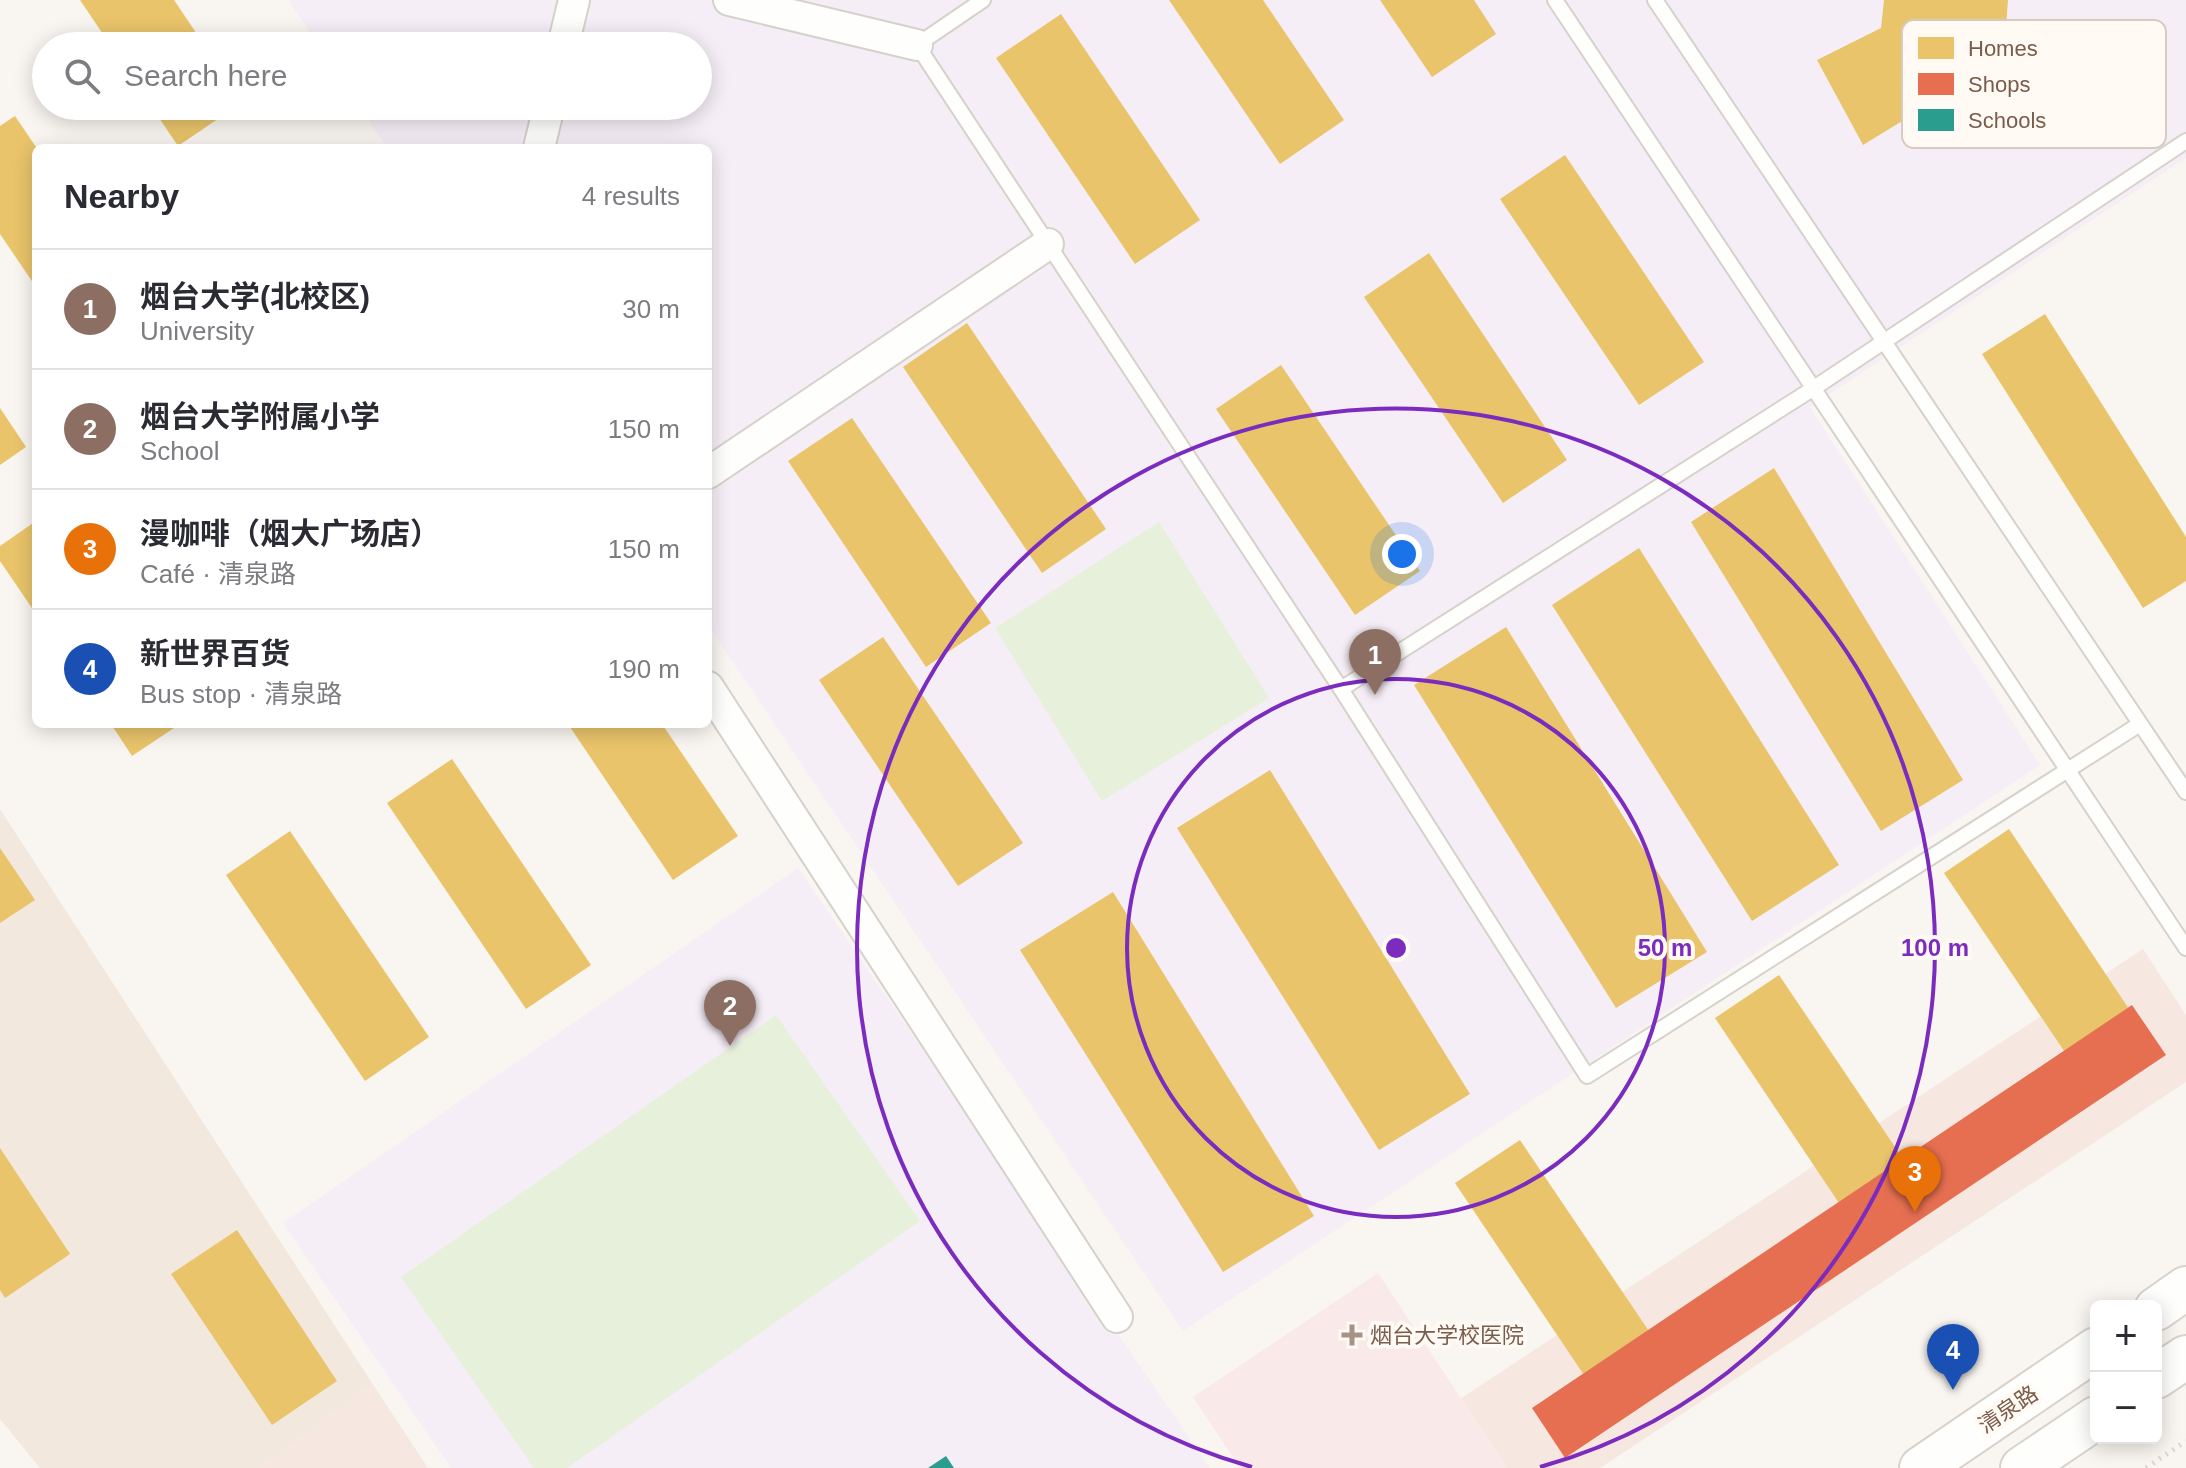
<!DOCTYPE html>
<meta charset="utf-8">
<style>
:root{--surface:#fff;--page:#f2f2f3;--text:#2b2b33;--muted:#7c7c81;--line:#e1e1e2;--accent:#db2777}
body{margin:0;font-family:Helvetica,"Noto Sans SC",sans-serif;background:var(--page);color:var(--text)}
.controls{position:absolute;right:24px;bottom:24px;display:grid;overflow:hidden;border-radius:12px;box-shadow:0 4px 20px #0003}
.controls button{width:72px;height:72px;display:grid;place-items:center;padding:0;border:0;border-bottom:2px solid var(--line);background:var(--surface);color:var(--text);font:40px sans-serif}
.you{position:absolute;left:1402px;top:554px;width:28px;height:28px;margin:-20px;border:6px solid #fff;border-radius:50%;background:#1a73e8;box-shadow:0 0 0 12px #1a73e833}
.badge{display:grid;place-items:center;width:52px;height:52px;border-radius:50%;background:var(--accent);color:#fff;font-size:26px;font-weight:700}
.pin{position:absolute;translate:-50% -66px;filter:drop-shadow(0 2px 4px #0008)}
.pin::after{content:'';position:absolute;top:42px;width:28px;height:24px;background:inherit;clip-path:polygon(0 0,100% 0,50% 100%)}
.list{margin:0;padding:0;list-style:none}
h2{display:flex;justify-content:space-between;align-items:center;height:104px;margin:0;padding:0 32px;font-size:34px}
h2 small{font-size:26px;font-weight:400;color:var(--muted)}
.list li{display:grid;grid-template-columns:52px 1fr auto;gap:24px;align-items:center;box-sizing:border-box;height:120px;padding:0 32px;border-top:2px solid var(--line)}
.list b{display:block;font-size:30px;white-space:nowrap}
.list p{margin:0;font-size:26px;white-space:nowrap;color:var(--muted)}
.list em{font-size:26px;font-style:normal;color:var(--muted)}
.icon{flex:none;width:44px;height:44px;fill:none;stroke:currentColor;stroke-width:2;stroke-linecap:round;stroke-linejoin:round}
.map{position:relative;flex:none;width:2186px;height:1468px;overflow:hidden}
.search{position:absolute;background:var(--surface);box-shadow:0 4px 20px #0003;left:32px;top:32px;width:680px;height:88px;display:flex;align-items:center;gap:20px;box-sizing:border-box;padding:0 28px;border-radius:44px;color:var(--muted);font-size:30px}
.panel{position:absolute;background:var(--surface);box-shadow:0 4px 20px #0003;left:32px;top:144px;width:680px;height:584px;border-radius:12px}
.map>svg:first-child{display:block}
</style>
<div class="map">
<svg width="2186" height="1468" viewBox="0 0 2186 1468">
<rect width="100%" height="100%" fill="#f9f5f0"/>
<!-- residential -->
<polygon fill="#f2e8de" points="0,809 372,1383 260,1468 40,1468 0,1419"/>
<!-- commercial -->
<g fill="#f6e8e1">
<polygon points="2143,949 2186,1015 2186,1082 1600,1468 1505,1468 1460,1399"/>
<polygon points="372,1383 428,1468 260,1468"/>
</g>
<!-- education -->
<g fill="#f6eef6">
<polygon points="288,0 2186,0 2186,158 1810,407 2040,765 1183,1331 708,625 708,148 387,148 359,106 698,106 698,46 319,46"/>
<polygon points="798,868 1210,1468 451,1468 283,1223"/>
</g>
<!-- medical -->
<polygon fill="#fae9e9" points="1378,1273 1507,1468 1240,1468 1193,1397"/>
<!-- green -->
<g fill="#e7f0db">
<polygon points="1159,522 1269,698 1102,801 995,628"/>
<polygon points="776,1015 920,1221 567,1468 534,1468 401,1277"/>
</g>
<!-- homes -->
<g fill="#e9c46a">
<polygon points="80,0 174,0 205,46 111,46"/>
<polygon points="1169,0 1263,0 1344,120 1280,164"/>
<polygon points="1380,0 1474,0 1496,34 1432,77"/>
<polygon points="1884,0 2008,0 2006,27 2071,72 2036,144 1970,104 1930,104 1863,145 1817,60 1881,28"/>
<polygon points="1061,14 1200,220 1135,264 996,58"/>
<polygon points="151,106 237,106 178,146"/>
<polygon points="15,116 36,147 36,287 0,234 0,126"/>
<polygon points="1565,155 1704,362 1639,405 1500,199"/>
<polygon points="1429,253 1567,460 1503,503 1364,297"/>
<polygon points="2045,314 2186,537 2186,581 2143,608 1982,354"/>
<polygon points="967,323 1106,529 1042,573 903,367"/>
<polygon points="1281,365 1420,571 1355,615 1216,409"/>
<polygon points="0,408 26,447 0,465"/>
<polygon points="852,418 991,623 926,667 788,461"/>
<polygon points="1774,468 1963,780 1881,831 1691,522"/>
<polygon points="36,521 36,614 0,561 0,546"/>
<polygon points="1639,548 1839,865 1752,921 1552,605"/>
<polygon points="1506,627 1707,952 1616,1008 1414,685"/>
<polygon points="883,637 1023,843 958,886 819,680"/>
<polygon points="111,724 180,724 132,756"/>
<polygon points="568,724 662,724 738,836 673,880"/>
<polygon points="452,759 591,965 526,1009 387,803"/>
<polygon points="1270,770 1470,1094 1379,1150 1177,828"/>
<polygon points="2009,829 2147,1036 2083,1079 1944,873"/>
<polygon points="290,831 429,1037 365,1081 226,875"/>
<polygon points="0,848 35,900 0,923"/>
<polygon points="1113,892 1314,1216 1223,1272 1020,950"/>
<polygon points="1779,975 1918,1181 1853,1224 1715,1018"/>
<polygon points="1520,1140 1659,1346 1594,1390 1455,1183"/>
<polygon points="0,1148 70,1254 5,1298 0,1290"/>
<polygon points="237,1230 337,1381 272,1425 171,1274"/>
</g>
<!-- shops -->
<polygon fill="#e76f51" points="2132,1005 2166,1055 1565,1458 1532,1408"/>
<!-- schools -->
<polygon fill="#2a9d8f" points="946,1456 954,1468 928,1468"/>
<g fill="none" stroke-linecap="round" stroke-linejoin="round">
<defs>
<g id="service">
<polyline points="983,0 917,45 1341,689 1587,1076 2140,724"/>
<polyline points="1555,0 2186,948"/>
<polyline points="1655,0 2186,792"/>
<polyline points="1341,689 1814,388 2186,141"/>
</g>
<g id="minor">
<polyline points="729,0 917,45"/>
<polyline points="563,46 574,0"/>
<polyline points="539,148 549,106"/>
<polyline points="708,473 1048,244"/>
<polyline points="708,687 1117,1317"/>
</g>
<g id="secondary">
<polyline points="2156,1309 2186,1288"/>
<polyline points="2156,1377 2186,1357"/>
<polyline points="1921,1468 2096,1349"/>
<polyline points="2022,1468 2096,1418"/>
</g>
</defs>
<!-- service casing -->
<use href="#service" stroke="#d7d1cb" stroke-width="18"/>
<!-- minor casing -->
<use href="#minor" stroke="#d7d1cb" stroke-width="34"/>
<!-- secondary casing -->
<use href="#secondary" stroke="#d9d2cb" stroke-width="46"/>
<!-- path -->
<polyline stroke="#dcd5d0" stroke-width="5" stroke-dasharray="2 6" stroke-linecap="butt" points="2146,1468 2186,1441"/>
<!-- service -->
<use href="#service" stroke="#fefefd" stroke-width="14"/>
<!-- minor -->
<use href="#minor" stroke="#fefefd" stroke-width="30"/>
<!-- secondary -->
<use href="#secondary" stroke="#fefefd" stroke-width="42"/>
</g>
<!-- distance rings -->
<g fill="none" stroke="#7b2cbf" stroke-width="4">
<circle cx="1396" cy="948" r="269"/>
<path d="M1252 1467A539 539 0 1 1 1540 1467"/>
</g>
<!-- markers -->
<path fill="#a69286" stroke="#fffaf3" stroke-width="3" d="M1348 1323h8v8h8v8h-8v8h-8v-8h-8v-8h8z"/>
<g text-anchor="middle" stroke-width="8" stroke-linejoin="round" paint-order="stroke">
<!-- poi labels -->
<g font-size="22" fill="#7a5c4d" stroke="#fffaf3" text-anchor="start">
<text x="1370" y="1343">烟台大学校医院</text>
</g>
<!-- street labels -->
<g font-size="22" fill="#7a5c4d" stroke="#fffaf3">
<text transform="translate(2008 1409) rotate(-34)" y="8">清泉路</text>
</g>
</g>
<!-- legend -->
<rect x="1902" y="20" width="264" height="128" rx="12" fill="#fffaf3" stroke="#d7cbc1" stroke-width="2"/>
<rect x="1918" y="37" width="36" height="22" fill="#e9c46a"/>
<rect x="1918" y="73" width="36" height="22" fill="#e76f51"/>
<rect x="1918" y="109" width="36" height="22" fill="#2a9d8f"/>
<g font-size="22" fill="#7a5c4d">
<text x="1968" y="56">Homes</text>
<text x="1968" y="92">Shops</text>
<text x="1968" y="128">Schools</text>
</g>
<circle cx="1396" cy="948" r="12" fill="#7b2cbf" stroke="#fffaf3" stroke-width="4"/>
<g font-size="24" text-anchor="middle" font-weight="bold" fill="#7b2cbf" stroke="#fffaf3" stroke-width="8" stroke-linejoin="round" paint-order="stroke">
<text x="1665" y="956">50 m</text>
<text x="1935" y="956">100 m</text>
</g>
</svg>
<div class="controls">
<button>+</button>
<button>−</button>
</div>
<div class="you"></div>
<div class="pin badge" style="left:1375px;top:695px;background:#8d6e63">1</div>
<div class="pin badge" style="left:730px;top:1046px;background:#8d6e63">2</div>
<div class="pin badge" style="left:1915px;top:1212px;background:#e8710a">3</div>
<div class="pin badge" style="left:1953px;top:1390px;background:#1a4fb4">4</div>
<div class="search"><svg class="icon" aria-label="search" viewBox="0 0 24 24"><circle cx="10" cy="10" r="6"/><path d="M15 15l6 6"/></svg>Search here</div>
<section class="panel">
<h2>Nearby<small>4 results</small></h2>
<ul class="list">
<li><span class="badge" style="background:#8d6e63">1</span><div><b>烟台大学(北校区)</b><p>University</p></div><em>30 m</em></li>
<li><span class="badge" style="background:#8d6e63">2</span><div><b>烟台大学附属小学</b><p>School</p></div><em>150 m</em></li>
<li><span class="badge" style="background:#e8710a">3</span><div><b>漫咖啡（烟大广场店）</b><p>Café · 清泉路</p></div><em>150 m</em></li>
<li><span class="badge" style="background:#1a4fb4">4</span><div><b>新世界百货</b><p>Bus stop · 清泉路</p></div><em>190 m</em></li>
</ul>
</section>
</div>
